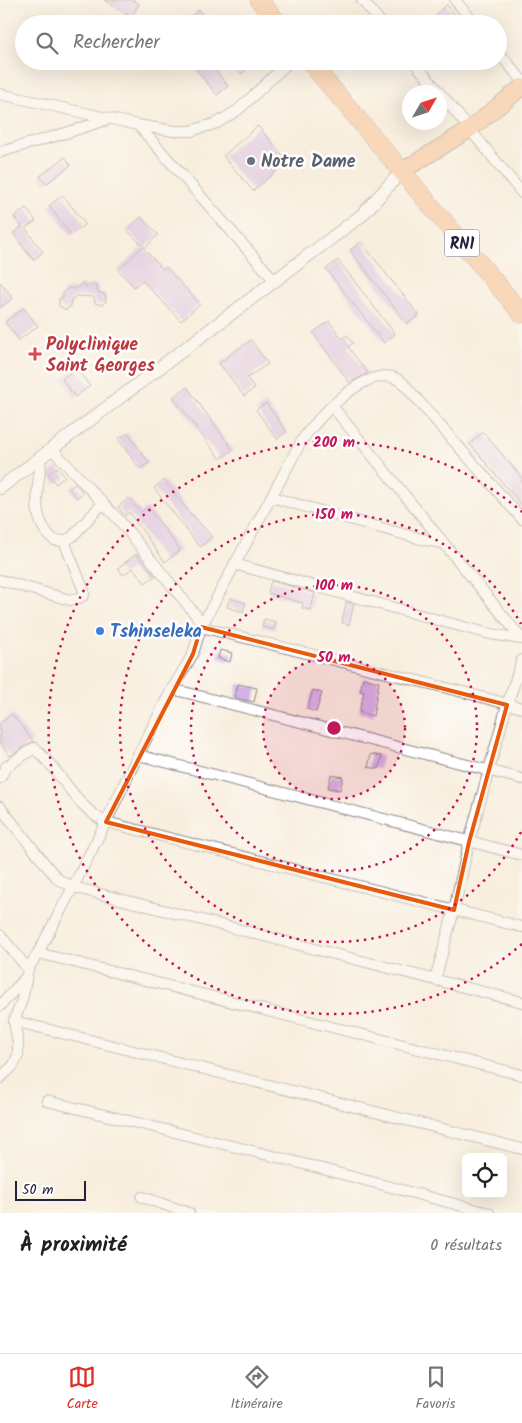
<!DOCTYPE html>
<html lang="fr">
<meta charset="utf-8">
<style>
:root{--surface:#fff;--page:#f6f6f6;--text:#202124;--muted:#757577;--line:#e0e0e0;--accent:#d93025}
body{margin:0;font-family:Kalam,sans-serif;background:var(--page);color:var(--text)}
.controls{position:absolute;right:15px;bottom:15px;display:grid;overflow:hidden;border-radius:8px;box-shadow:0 5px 20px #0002}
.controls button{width:45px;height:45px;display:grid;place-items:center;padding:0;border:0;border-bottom:1px solid var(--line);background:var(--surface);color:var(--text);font:25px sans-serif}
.compass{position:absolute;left:402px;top:85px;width:45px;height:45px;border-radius:50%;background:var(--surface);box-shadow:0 5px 20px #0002;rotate:51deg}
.scale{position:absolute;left:15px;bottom:12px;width:71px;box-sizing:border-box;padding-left:5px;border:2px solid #22223b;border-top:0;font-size:14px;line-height:18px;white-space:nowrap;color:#22223b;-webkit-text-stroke:4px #fff;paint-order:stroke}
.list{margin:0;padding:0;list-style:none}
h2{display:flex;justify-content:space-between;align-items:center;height:65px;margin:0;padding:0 20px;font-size:21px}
h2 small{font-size:16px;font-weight:400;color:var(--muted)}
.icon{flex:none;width:28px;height:28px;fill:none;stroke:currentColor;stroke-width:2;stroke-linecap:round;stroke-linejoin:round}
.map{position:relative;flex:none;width:522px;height:1213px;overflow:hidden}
.search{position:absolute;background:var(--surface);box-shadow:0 5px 20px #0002;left:15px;right:15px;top:15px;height:55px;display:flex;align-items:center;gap:12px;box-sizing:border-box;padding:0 18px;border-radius:28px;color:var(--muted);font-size:19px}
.sheet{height:140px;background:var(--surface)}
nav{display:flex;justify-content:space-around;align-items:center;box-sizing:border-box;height:70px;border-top:1px solid var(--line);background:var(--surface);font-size:14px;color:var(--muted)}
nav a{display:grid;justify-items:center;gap:2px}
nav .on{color:var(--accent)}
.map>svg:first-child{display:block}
</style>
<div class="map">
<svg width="522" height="1213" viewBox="0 0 522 1213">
<rect width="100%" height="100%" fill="#fff"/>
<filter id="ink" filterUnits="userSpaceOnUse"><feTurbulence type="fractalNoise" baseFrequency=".02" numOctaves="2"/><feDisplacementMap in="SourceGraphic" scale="10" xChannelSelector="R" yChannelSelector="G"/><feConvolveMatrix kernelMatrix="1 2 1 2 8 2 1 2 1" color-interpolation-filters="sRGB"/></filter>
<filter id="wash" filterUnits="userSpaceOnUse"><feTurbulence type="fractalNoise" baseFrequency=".0096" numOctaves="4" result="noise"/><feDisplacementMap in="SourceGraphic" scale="20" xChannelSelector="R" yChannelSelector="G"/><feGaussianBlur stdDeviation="1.12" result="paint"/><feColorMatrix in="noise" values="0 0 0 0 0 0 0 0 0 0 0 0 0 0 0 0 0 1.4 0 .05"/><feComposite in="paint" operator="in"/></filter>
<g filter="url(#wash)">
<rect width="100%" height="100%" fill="#f8eede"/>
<g id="blocks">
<!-- building -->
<g fill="#d3b3e7">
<polygon points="104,0 133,0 139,4 131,17"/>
<polygon points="447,5 455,15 443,24 436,14"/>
<polygon points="199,10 209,24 182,24"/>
<polygon points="189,61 208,61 228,86 217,95"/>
<polygon points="231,61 257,61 241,74"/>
<polygon points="258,126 288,161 253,191 223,156"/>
<polygon points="65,157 71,165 46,184 40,176"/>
<polygon points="63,195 85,224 71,235 49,206"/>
<polygon points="26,208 36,221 25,228 43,252 33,260 13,233 22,227 14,217"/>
<polygon points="141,217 158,235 145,248 127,230"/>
<polygon points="361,242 419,315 407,324 350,250"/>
<polygon points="142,247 163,269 166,267 200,304 181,321 142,280 134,287 118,270"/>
<polygon points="338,260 395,334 384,343 326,269"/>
<polygon points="0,282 13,298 0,308"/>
<polygon points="82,284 87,287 91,284 97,285 98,292 105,294 106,301 102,305 95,303 94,297 77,296 71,300 71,306 66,310 59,306 59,299 63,297 63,292 69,288 75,289"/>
<polygon points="24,308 38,326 19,340 5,322"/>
<polygon points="329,321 342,339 347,335 353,343 348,347 368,373 350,383 313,333"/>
<polygon points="251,340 268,364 247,378 255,388 244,396 219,363"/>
<polygon points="76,368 90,386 75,397 62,379"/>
<polygon points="187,387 233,450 220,459 173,397"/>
<polygon points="266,403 287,432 277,439 256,410"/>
<polygon points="483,432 522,478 522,506 470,444"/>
<polygon points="128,433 149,463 140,469 118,439"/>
<polygon points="57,467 65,477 56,484 48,474"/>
<polygon points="164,480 192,516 193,515 212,537 200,547 154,488"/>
<polygon points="75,484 83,492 77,498 69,489"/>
<polygon points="129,498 141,512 148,507 180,550 165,562 129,512 125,516 118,507"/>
<polygon points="136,554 155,576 145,583 133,568 123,575 118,568"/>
<polygon points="271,581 315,593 311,610 302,608 303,603 268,593"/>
<polygon points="230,598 246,603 243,612 227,607"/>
<polygon points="346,602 354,604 349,625 342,623"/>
<polygon points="264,619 276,622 274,630 262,627"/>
<polygon points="220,650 232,653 230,662 218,658"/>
<polygon points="363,678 379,682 373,716 359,712 364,692 360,691"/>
<polygon points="238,684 257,688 254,702 235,698"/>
<polygon points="313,690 322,693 316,712 307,709"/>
<polygon points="12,714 33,741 10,756 0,743 0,723"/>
<polygon points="371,754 382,756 379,769 368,767"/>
<polygon points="331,775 343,777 340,790 328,788"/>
</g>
</g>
</g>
<g filter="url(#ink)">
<use href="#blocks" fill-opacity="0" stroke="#8d888c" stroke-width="1"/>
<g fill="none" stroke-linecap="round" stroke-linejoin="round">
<defs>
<g id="minor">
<polyline points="362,0 382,24"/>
<polyline points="455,0 475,24"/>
<polyline points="498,52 522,80"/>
<polyline points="413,61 439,92"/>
<polyline points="440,93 522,193"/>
<polyline points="0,94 138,125 173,131 191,131 217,123 238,110 290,61"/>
<polyline points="138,125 275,281"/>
<polyline points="0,152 69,132 109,119"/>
<polyline points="332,406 522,639"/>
<polyline points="51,448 119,520 203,624"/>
<path d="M 41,456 C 40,486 27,517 54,540 L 64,541 L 72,537 L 102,504"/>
<polyline points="271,497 417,538 442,543"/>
<polyline points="234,564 460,626 490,634 522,639"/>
<polyline points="0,580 70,600 79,598 84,595 84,591 64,541"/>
<polyline points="201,627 463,692 522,708"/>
<polyline points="172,689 522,779"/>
<polyline points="138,755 522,855"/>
<path d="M 0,778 L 6,767 L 34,748 C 59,768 78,810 106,822 L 522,927"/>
<polyline points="0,807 50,870 59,880 73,887 522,1002"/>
<polyline points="0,935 28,969"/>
<polyline points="38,953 522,1075"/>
<polyline points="435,980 454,910 469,842 507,705 522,660"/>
<polyline points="0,1006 25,978"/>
<polyline points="14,1021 522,1149"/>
<path d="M 0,1078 L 13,1066 L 18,1055 L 18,1043 L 14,1021 L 22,1000 L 28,969 L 38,953 L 73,887 L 106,822 L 138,755 L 172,689 L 193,654 L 201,627 L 302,440 C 318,418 361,370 392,377 C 395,378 399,380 402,382 L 522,519"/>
<polyline points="47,1101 281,1158 489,1213"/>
<polyline points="142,1197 189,1213"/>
</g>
<polyline id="tertiary" points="0,488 362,215 402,171"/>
<polyline id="primary" points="402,171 470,129 522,87"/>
<g id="trunk">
<polyline points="259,0 279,24"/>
<polyline points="309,61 522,314"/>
</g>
</defs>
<!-- minor casing -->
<use href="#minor" stroke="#8d888c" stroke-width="12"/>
<!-- tertiary casing -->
<use href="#tertiary" stroke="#8d888c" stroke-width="14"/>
<!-- primary casing -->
<use href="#primary" stroke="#8d888c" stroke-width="18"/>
<!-- trunk casing -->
<use href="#trunk" stroke="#8d888c" stroke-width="19"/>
<!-- minor -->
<use href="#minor" stroke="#fff" stroke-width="10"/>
<!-- tertiary -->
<use href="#tertiary" stroke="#fff" stroke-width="12"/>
<!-- primary -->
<use href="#primary" stroke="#fabb8c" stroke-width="16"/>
<!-- trunk -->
<use href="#trunk" stroke="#fabb8c" stroke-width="18"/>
</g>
</g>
<!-- marked area -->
<path d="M0 0H522V1213H0ZM 201,627 L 507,705 L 469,842 L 454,910 L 106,822 L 193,654 Z" fill="#f8eede" fill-opacity=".55" fill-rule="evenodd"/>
<path fill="none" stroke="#e8590c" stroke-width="4" stroke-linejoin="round" d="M 201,627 L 507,705 L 469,842 L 454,910 L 106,822 L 193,654 Z"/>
<!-- distance rings -->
<circle cx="334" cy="728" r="71" fill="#c2185b" fill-opacity=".12"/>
<g fill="none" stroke="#c2185b" stroke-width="2.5" stroke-dasharray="2.5 5">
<circle cx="334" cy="728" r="71"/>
<circle cx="334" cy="728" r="143"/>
<path d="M521 832A214 214 0 1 1 521 624"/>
<path d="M522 944A286 286 0 1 1 522 512"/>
</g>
<!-- markers -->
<circle fill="#6b7280" stroke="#fff" stroke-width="2" cx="251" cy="161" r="5"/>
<path fill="#e0444e" stroke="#fff" stroke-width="2" d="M32.5 346.5h5v5h5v5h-5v5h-5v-5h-5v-5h5z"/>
<circle fill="#3f7fe0" stroke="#fff" stroke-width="2" cx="100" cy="631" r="5"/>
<g text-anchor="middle" stroke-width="5" stroke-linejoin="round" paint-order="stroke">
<!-- shield labels -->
<rect fill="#fff" stroke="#646476" stroke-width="1" x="444.5" y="229.5" width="35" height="27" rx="4"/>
<g font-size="16" font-weight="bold" fill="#22223b">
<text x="462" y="249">RN1</text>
</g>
<!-- worship labels -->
<g font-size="18" font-weight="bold" fill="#5b616d" stroke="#fff" text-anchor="start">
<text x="261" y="167">Notre Dame</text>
</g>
<!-- health labels -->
<g font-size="18" font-weight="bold" fill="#be3a42" stroke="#fff" text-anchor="start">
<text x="46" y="350">Polyclinique<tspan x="46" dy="21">Saint Georges</tspan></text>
</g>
<!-- shop labels -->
<g font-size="18" font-weight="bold" fill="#366cbe" stroke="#fff" text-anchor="start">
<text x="110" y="637">Tshinseleka</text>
</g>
</g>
<circle cx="334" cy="728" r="8" fill="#c2185b" stroke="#fff" stroke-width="2.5"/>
<g font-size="15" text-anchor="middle" font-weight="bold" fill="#c2185b" stroke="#fff" stroke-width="5" stroke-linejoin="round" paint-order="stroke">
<text x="334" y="447">200 m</text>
<text x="334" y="519">150 m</text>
<text x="334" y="590">100 m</text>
<text x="334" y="662">50 m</text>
</g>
</svg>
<div class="controls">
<button><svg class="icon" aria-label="locate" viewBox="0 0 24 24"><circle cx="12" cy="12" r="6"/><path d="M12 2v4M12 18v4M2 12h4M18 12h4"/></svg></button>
</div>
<svg class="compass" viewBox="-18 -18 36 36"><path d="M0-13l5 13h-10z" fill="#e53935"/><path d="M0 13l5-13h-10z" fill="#757577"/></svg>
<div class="scale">50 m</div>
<div class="search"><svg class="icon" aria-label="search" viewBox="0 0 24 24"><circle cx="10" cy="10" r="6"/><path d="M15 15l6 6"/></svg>Rechercher</div>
</div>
<section class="sheet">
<h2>À proximité<small>0 résultats</small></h2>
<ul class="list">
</ul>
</section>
<nav>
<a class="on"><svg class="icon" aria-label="map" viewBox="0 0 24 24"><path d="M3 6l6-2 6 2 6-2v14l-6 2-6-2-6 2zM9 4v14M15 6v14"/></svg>Carte</a>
<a><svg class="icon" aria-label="directions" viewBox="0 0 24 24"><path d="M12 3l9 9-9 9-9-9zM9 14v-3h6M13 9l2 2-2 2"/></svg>Itinéraire</a>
<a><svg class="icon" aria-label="saved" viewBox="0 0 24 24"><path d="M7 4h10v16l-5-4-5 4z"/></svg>Favoris</a>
</nav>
